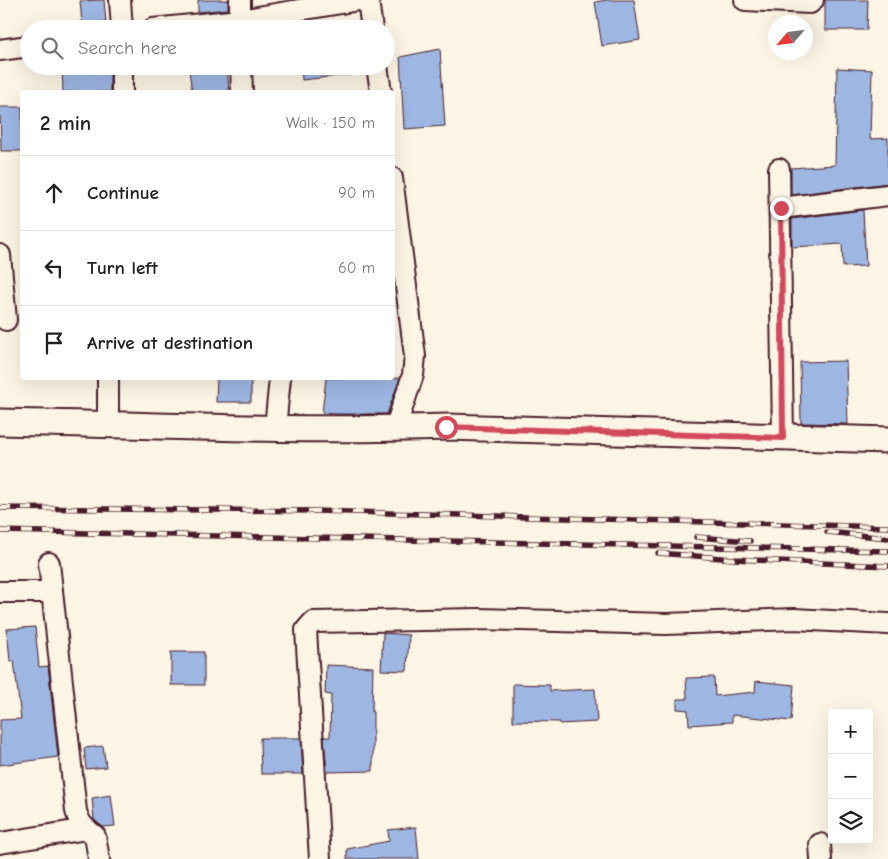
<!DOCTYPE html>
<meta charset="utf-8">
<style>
:root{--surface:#fff;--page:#f2f2f2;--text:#202124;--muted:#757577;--line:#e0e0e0}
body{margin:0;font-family:"Comic Neue",sans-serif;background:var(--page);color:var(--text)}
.controls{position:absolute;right:15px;bottom:15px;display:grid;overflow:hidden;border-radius:5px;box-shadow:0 5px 20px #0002}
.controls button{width:45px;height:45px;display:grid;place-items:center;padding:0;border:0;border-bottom:1px solid var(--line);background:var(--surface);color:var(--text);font:25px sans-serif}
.compass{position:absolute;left:768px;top:15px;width:45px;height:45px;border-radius:50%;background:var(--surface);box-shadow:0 5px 20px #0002;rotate:242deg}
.stop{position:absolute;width:15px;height:15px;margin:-11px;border:4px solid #d1495b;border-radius:50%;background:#fff}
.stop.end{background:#d1495b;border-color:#fff;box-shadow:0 1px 5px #0008}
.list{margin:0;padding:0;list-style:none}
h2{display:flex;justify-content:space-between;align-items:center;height:65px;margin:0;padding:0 20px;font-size:21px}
h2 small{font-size:16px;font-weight:400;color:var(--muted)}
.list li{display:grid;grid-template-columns:32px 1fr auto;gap:15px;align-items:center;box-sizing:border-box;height:75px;padding:0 20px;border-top:1px solid var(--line)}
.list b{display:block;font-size:19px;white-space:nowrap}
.list em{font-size:16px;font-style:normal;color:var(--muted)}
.icon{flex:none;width:28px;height:28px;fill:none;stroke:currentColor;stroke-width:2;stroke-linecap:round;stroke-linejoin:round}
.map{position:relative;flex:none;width:888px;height:859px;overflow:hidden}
.search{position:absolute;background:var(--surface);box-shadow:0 5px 20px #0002;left:20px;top:20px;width:375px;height:55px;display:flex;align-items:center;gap:12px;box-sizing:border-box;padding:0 18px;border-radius:28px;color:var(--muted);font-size:19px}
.panel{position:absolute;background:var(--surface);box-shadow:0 5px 20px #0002;left:20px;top:90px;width:375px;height:290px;border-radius:5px}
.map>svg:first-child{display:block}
</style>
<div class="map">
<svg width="888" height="859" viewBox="0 0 888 859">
<rect width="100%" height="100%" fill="#fcf5e5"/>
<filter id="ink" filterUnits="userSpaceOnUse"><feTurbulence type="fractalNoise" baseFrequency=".02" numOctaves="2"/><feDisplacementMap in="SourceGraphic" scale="10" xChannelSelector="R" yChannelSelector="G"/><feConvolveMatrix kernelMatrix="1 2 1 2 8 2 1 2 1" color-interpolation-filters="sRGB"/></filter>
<g filter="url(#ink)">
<!-- building -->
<g fill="#9db6e2" stroke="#4a1f2b">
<polygon points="104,0 106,22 82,24 80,1"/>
<polygon points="198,0 228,0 228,9 198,12"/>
<polygon points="607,0 634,0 640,40 602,46 595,2"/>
<polygon points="825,0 868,0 867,30 825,30"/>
<polygon points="440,49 445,126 404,129 400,57"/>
<polygon points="62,66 110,66 110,92 63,92"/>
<polygon points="301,66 365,66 366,73 302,80"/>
<polygon points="227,67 229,92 192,92 189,70"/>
<polygon points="837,68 872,70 870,139 888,138 888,183 791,195 791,168 835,165"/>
<polygon points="0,107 22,107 22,151 1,151"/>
<polygon points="863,210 866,266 843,267 842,244 792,247 792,219"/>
<polygon points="846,361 848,424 801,423 800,362"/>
<polygon points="217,378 251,378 251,402 216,402"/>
<polygon points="326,378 400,378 387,414 335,414 322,413"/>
<polygon points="35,627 39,667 48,666 58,757 0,765 0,720 21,719 14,661 10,661 7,629"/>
<polygon points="383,633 409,635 407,671 381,670"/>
<rect x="171" y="652" width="33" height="33"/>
<polygon points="326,665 373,667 372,712 373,712 373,771 327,772 324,737 330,737 331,695 325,694"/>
<polygon points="714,677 715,696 755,692 756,681 794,685 791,721 732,715 732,722 689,725 688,710 677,709 677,699 687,699 686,678"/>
<polygon points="513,684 550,685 550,691 595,689 597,722 560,724 560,722 513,721"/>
<polygon points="260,738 301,738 303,774 261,774"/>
<polygon points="103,746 106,767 86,769 84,748"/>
<polygon points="111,795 115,826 103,827 94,820 92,798"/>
<polygon points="416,827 419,859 347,859 347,849 389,841 388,830"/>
</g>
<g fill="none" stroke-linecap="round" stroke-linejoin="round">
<defs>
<g id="minor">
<polyline points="120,0 122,29"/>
<polyline points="240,0 240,29"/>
<polyline points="368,0 372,29"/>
<polyline points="745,0 810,3 813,0"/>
<polyline points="153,29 240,20 359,0"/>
<polyline points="0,50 29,46"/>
<polyline points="122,66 122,92"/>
<polyline points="241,66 242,92"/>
<polyline points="377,66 381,92"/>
<polyline points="779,169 783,438"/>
<polyline points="392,178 415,356 413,375 395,429"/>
<polyline points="781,208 888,195"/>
<polyline points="0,255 6,320"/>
<polyline points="108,378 108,424"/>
<polyline points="275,428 280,378"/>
<path d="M 49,563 L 76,811 C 80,825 84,827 95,836 L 99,859"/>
<polyline points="0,592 52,592"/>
<polyline points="0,843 87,829"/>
<polyline points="820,844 821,859"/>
<polyline points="320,859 306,630 313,622 479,619 666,624 794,619 888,624"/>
</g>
<path id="tertiary" d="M 0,422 C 149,425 298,432 447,427 L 888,440"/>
</defs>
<!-- minor casing -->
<use href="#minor" stroke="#4a1f2b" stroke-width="24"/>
<!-- tertiary casing -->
<use href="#tertiary" stroke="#4a1f2b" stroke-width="29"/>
<!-- minor -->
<use href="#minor" stroke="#fcf5e5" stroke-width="20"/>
<!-- tertiary -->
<use href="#tertiary" stroke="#fcf5e5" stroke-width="25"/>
<defs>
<g id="rail">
<polyline points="0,508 315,511 888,527"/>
<polyline points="0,531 888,551"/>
<polyline points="827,532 888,538"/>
<polyline points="696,537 750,541"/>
<polyline points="658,553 734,559 888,566"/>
</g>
</defs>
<!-- rail casing -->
<use href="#rail" stroke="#4a1f2b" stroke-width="5.5"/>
<!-- rail -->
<use href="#rail" stroke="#fcf5e5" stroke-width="4" stroke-dasharray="11" stroke-linecap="butt"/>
</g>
</g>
<g fill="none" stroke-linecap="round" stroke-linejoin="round" filter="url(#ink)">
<!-- route -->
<polyline stroke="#d1495b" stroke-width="6" points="446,427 783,438 781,208"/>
</g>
</svg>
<div class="controls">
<button>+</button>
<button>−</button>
<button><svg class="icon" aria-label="layers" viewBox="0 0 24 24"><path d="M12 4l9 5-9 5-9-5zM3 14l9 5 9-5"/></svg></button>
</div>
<svg class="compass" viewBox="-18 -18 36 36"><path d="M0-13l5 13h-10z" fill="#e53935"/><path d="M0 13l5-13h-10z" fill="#757577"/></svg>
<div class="stop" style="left:446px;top:427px"></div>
<div class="stop end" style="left:781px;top:208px"></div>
<div class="search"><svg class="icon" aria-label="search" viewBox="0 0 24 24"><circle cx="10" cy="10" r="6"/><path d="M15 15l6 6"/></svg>Search here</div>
<section class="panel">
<h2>2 min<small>Walk · 150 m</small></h2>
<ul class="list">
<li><svg class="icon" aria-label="ahead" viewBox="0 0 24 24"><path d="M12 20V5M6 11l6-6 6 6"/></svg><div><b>Continue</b></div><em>90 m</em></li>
<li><svg class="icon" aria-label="left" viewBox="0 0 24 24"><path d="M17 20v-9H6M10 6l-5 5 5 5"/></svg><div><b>Turn left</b></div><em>60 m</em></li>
<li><svg class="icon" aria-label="arrive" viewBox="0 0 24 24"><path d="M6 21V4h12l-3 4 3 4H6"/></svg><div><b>Arrive at destination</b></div></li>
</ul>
</section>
</div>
